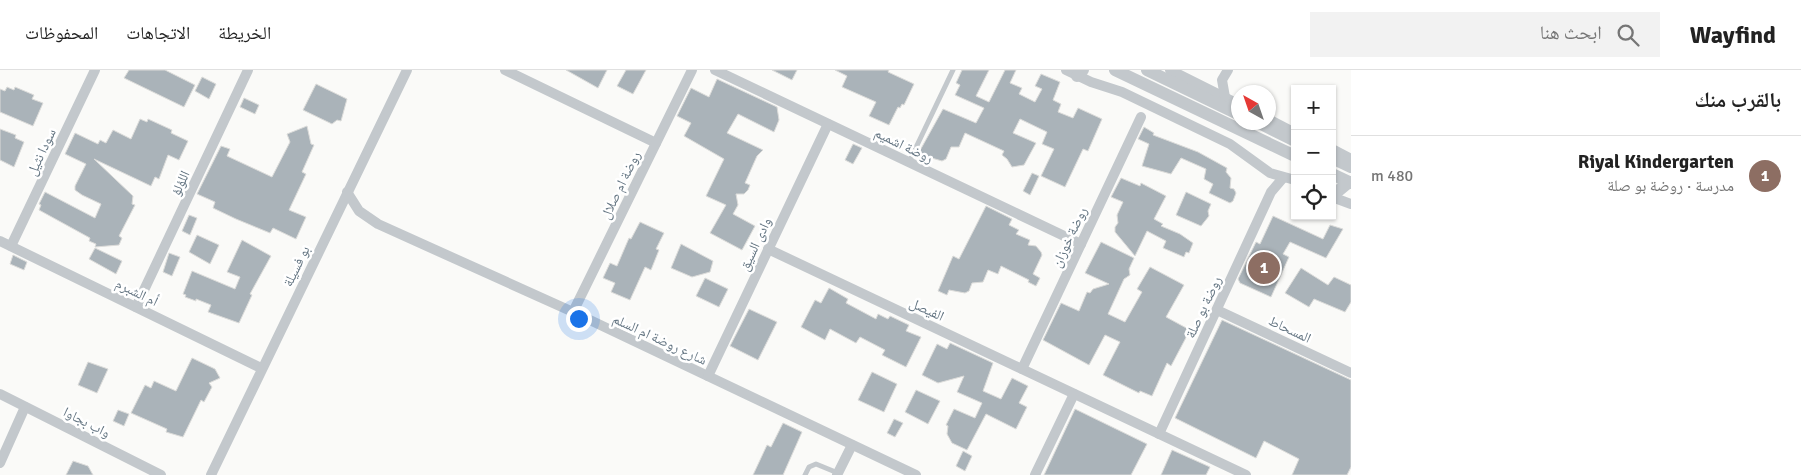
<!DOCTYPE html>
<html lang="ar">
<meta charset="utf-8">
<style>
:root{--surface:#fff;--page:#f2f2f2;--text:#222;--muted:#767676;--line:#e0e0e0;--accent:#e4572e}
body{margin:0;font-family:Signika,"Noto Naskh Arabic",sans-serif;background:var(--page);color:var(--text);direction:rtl}
.controls{position:absolute;right:15px;top:15px;display:grid;overflow:hidden;border-radius:0px;box-shadow:0 1px 4px #0004}
.controls button{width:45px;height:45px;display:grid;place-items:center;padding:0;border:0;border-bottom:1px solid var(--line);background:var(--surface);color:var(--text);font:25px sans-serif}
.compass{position:absolute;left:1231px;top:15px;width:45px;height:45px;border-radius:50%;background:var(--surface);box-shadow:0 1px 4px #0004;rotate:320deg}
.you{position:absolute;left:578px;top:248px;width:18px;height:18px;margin:-12px;border:4px solid #fff;border-radius:50%;background:#1a73e8;box-shadow:0 0 0 8px #1a73e833}
.badge{display:grid;place-items:center;width:32px;height:32px;border-radius:50%;background:var(--accent);color:#fff;font-size:16px;font-weight:700}
.pin{position:absolute;translate:-50% -50%;border:2px solid #fff;box-shadow:0 1px 5px #0006}
.list{margin:0;padding:0;list-style:none}
h2{display:flex;justify-content:space-between;align-items:center;height:65px;margin:0;padding:0 20px;font-size:21px}
h2 small{font-size:16px;font-weight:400;color:var(--muted)}
.list li{display:grid;grid-template-columns:32px 1fr auto;gap:15px;align-items:center;box-sizing:border-box;height:80px;padding:0 20px;border-top:1px solid var(--line)}
.list b{display:block;font-size:19px;white-space:nowrap}
.list p{margin:0;font-size:16px;white-space:nowrap;color:var(--muted)}
.list em{font-size:16px;font-style:normal;color:var(--muted)}
.icon{flex:none;width:28px;height:28px;fill:none;stroke:currentColor;stroke-width:2;stroke-linecap:round;stroke-linejoin:round}
.map{position:relative;flex:none;width:1351px;height:405px;overflow:hidden;direction:ltr}
header{display:flex;align-items:center;gap:30px;box-sizing:border-box;height:70px;padding:0 25px;background:var(--surface);border-bottom:1px solid var(--line)}
header strong{font-size:24px}
nav{display:flex;gap:28px;margin-inline-start:auto;font-size:18px}
.search{width:350px;height:45px;background:var(--page);display:flex;align-items:center;gap:12px;box-sizing:border-box;padding:0 18px;border-radius:0px;color:var(--muted);font-size:19px}
main{display:flex}
aside{flex:1;background:var(--surface)}
.map>svg:first-child{display:block}
</style>
<header>
<strong>Wayfind</strong>
<div class="search"><svg class="icon" aria-label="search" viewBox="0 0 24 24"><circle cx="10" cy="10" r="6"/><path d="M15 15l6 6"/></svg>ابحث هنا</div>
<nav><a>الخريطة</a><a>الاتجاهات</a><a>المحفوظات</a></nav>
</header>
<main>
<aside>
<h2>بالقرب منك<small></small></h2>
<ul class="list">
<li><span class="badge" style="background:#8d6e63">1</span><div><b>Riyal Kindergarten</b><p>مدرسة · روضة بو صلة</p></div><em>480 m</em></li>
</ul>
</aside>
<div class="map">
<svg width="1351" height="405" viewBox="0 0 1351 405">
<rect width="100%" height="100%" fill="#fafaf8"/>
<!-- building -->
<g fill="#aab3b9" stroke="#dcdcda">
<polygon points="129,0 165,0 195,15 184,37 124,8"/>
<polygon points="566,0 607,0 598,18"/>
<polygon points="626,0 646,0 633,24 617,16"/>
<polygon points="772,0 797,0 792,10"/>
<polygon points="835,0 889,0 888,2 914,14 904,35 902,34 900,38 898,37 889,55 869,46 876,32 842,17 847,6"/>
<polygon points="962,0 989,0 976,26 989,32 1005,0 1016,0 1010,13 1022,18 1019,24 1035,32 1042,19 1035,16 1041,4 1060,12 1053,30 1061,34 1058,42 1073,48 1078,38 1102,49 1088,81 1083,79 1065,117 1041,106 1054,79 1042,74 1047,62 1020,49 1013,63 1036,73 1024,95 1012,97 1007,89 1002,85 1004,81 965,63 959,77 951,77 946,89 942,91 918,84 943,39 976,53 984,38 955,25 960,15 956,13"/>
<polygon points="202,7 216,14 209,29 195,21"/>
<polygon points="717,9 777,37 779,50 774,62 738,44 727,63 763,80 757,86 745,113 750,115 748,120 744,124 736,124 738,135 733,144 755,156 742,180 710,163 726,135 706,126 724,89 684,66 691,53 677,46 691,18 709,27"/>
<polygon points="316,14 347,29 341,51 337,50 332,54 303,40"/>
<polygon points="7,17 14,20 15,17 34,25 32,29 43,33 33,56 0,42 0,19 5,21"/>
<polygon points="244,28 259,35 255,44 240,37"/>
<polygon points="140,49 147,52 148,49 172,60 171,63 188,71 179,90 168,85 159,109 155,107 151,116 94,89 133,126 132,134 135,135 119,166 122,168 119,175 95,177 96,174 89,171 90,168 39,140 41,135 39,134 45,122 95,148 101,134 82,125 75,120 75,116 86,94 65,84 75,63 98,74 100,70 106,73 113,60 131,69"/>
<polygon points="307,56 311,74 314,75 302,102 306,104 289,140 306,147 296,169 273,158 270,163 236,149 213,138 215,132 197,124 221,76 230,79 227,86 272,107 290,72 287,64"/>
<polygon points="1144,57 1154,63 1153,65 1198,82 1227,98 1226,102 1231,108 1230,118 1234,119 1236,123 1233,131 1230,133 1209,123 1213,114 1204,109 1206,99 1181,88 1171,104 1142,96 1149,74 1138,69"/>
<polygon points="0,59 16,65 15,68 24,72 14,97 0,90"/>
<polygon points="853,74 862,78 853,94 845,90"/>
<polygon points="1032,103 1039,106 1030,125 1023,121"/>
<polygon points="1121,108 1140,116 1141,113 1166,126 1154,149 1163,154 1161,156 1180,164 1193,173 1189,183 1186,182 1184,187 1163,178 1166,171 1147,161 1135,186 1115,162 1115,157 1118,153 1117,145 1123,132 1111,127"/>
<polygon points="1186,122 1211,134 1208,141 1209,146 1201,156 1176,145"/>
<polygon points="986,136 1012,149 1009,155 1019,160 1016,164 1030,170 1028,175 1036,176 1041,182 1042,185 1033,204 1040,208 1036,216 1028,212 1029,210 1001,196 998,204 988,200 983,212 972,213 969,221 965,223 949,220 947,225 938,221 953,186 959,189"/>
<polygon points="189,145 197,148 190,165 182,161"/>
<polygon points="1273,146 1323,169 1330,155 1343,159 1326,188 1290,172 1283,184 1289,187 1271,227 1240,213 1238,209 1256,172 1260,174"/>
<polygon points="640,152 664,163 656,179 659,180 651,200 645,197 630,230 611,222 615,213 603,208 610,193 617,196 629,168 631,169"/>
<polygon points="197,165 219,175 210,194 189,182"/>
<polygon points="242,170 271,186 250,224 252,225 239,253 208,242 211,235 196,229 196,231 185,227 186,225 183,224 192,201 235,219 240,207 227,202"/>
<polygon points="1101,172 1134,188 1129,199 1130,205 1124,209 1108,244 1125,252 1142,222 1137,219 1150,197 1184,215 1166,247 1190,260 1171,296 1167,293 1152,326 1140,321 1139,323 1103,305 1120,272 1105,265 1089,295 1043,270 1061,233 1079,241 1087,222 1090,223 1093,219 1109,214 1085,203"/>
<polygon points="681,174 713,191 710,202 692,207 671,198"/>
<polygon points="95,178 122,191 116,204 89,189"/>
<polygon points="169,183 180,187 172,206 163,202"/>
<polygon points="13,185 27,192 24,200 10,194"/>
<polygon points="1301,198 1328,215 1334,207 1351,215 1351,232 1345,242 1314,229 1309,237 1285,223"/>
<polygon points="705,208 728,219 719,237 696,226"/>
<polygon points="829,218 848,229 846,233 876,249 878,244 888,249 890,246 909,255 906,261 921,267 906,297 882,285 885,280 860,267 856,273 830,259 825,270 801,257 815,230 821,233"/>
<polygon points="749,239 777,252 758,290 730,276"/>
<polygon points="1222,250 1351,310 1351,397 1347,405 1292,405 1299,389 1264,371 1256,388 1175,348"/>
<polygon points="950,273 993,293 983,321 1001,329 1012,308 1028,316 1019,333 1027,337 1016,359 986,344 967,380 952,373 947,364 948,356 946,355 954,339 975,348 982,333 957,322 964,306 938,313 922,305 937,274 947,279"/>
<polygon points="192,288 215,299 220,308 209,313 212,317 204,332 201,330 183,367 166,362 167,359 131,343 145,315 151,318 154,311 176,321"/>
<polygon points="88,292 108,299 97,323 78,315"/>
<polygon points="872,302 897,314 884,342 858,330"/>
<polygon points="916,320 940,331 928,354 905,342"/>
<polygon points="1075,339 1147,374 1131,405 1044,405"/>
<polygon points="118,340 129,344 124,356 113,351"/>
<polygon points="894,349 903,353 895,367 887,363"/>
<polygon points="783,353 802,362 783,405 753,405 767,375 771,377"/>
<polygon points="1172,380 1210,397 1206,405 1161,405"/>
<polygon points="963,381 972,386 965,401 956,396"/>
<polygon points="73,391 88,396 93,405 66,405"/>
</g>
<g fill="none" stroke-linecap="round" stroke-linejoin="round">
<!-- service -->
<g stroke="#c3c8cc" stroke-width="5">
<polyline points="909,92 953,0"/>
<polyline points="805,405 809,397 816,394 838,403"/>
</g>
<!-- minor -->
<g stroke="#c3c8cc" stroke-width="10">
<polyline points="505,0 656,73"/>
<polyline points="715,0 1081,174"/>
<polyline points="1066,0 1091,12 1122,22 1230,74 1270,103 1295,110"/>
<polyline points="1170,0 1238,34"/>
<polyline points="1225,27 1222,10 1228,0"/>
<polyline points="1268,49 1295,63"/>
<polyline points="1332,79 1351,89"/>
<polyline points="347,122 359,141 378,154 573,242 916,405"/>
<polyline points="1332,127 1351,134"/>
<polyline points="0,171 261,298"/>
<polyline points="11,176 95,0"/>
<polyline points="768,179 1246,405"/>
<polyline points="136,237 248,0"/>
<polyline points="1217,240 1351,303"/>
<polyline points="573,242 692,0"/>
<polyline points="1022,299 1141,47"/>
<polyline points="708,306 828,54"/>
<polyline points="0,324 161,405"/>
<polyline points="1159,364 1271,122 1283,108"/>
<polyline points="0,393 25,337"/>
<polyline points="211,405 407,0"/>
<polyline points="837,405 852,375"/>
<polyline points="1035,405 1074,324"/>
</g>
<!-- tertiary -->
<g stroke="#c3c8cc" stroke-width="12">
<polyline points="1115,0 1295,86"/>
<polyline points="1147,0 1238,44"/>
<polyline points="1077,6 1083,0"/>
<polyline points="1257,52 1295,71"/>
<polyline points="1332,88 1351,97"/>
<polyline points="1332,104 1351,113"/>
<polyline points="1332,126 1349,112"/>
</g>
</g>
<g text-anchor="middle" stroke-width="5" stroke-linejoin="round" paint-order="stroke">
<!-- street labels -->
<g font-size="14" fill="#657683" stroke="#fff">
<text transform="translate(904 75) rotate(26)" y="5">روضة اشميم</text>
<text transform="translate(41 82) rotate(-65)" y="5">سودا نثيل</text>
<text transform="translate(180 113) rotate(-65)" y="5">اللؤلؤ</text>
<text transform="translate(620 115) rotate(-64)" y="5">روضة ام صلال</text>
<text transform="translate(1069 167) rotate(-65)" y="5">روضة خوزان</text>
<text transform="translate(755 174) rotate(-65)" y="5">وادى السيق</text>
<text transform="translate(296 196) rotate(-64)" y="5">بو فسيلة</text>
<text transform="translate(137 222) rotate(26)" y="5">أم الشبرم</text>
<text transform="translate(1203 237) rotate(-65)" y="5">روضة بو صلة</text>
<text transform="translate(927 239) rotate(25)" y="5">الفيصل</text>
<text transform="translate(1290 259) rotate(25)" y="5">المسحاط</text>
<text transform="translate(660 269) rotate(25)" y="5">شارع روضة ام السلم</text>
<text transform="translate(87 352) rotate(27)" y="5">واب بجاوا</text>
</g>
</g>
</svg>
<div class="controls">
<button>+</button>
<button>−</button>
<button><svg class="icon" aria-label="locate" viewBox="0 0 24 24"><circle cx="12" cy="12" r="6"/><path d="M12 2v4M12 18v4M2 12h4M18 12h4"/></svg></button>
</div>
<svg class="compass" viewBox="-18 -18 36 36"><path d="M0-13l5 13h-10z" fill="#e53935"/><path d="M0 13l5-13h-10z" fill="#767676"/></svg>
<div class="you"></div>
<div class="pin badge" style="left:1264px;top:198px;background:#8d6e63">1</div>
</div>
</main>
